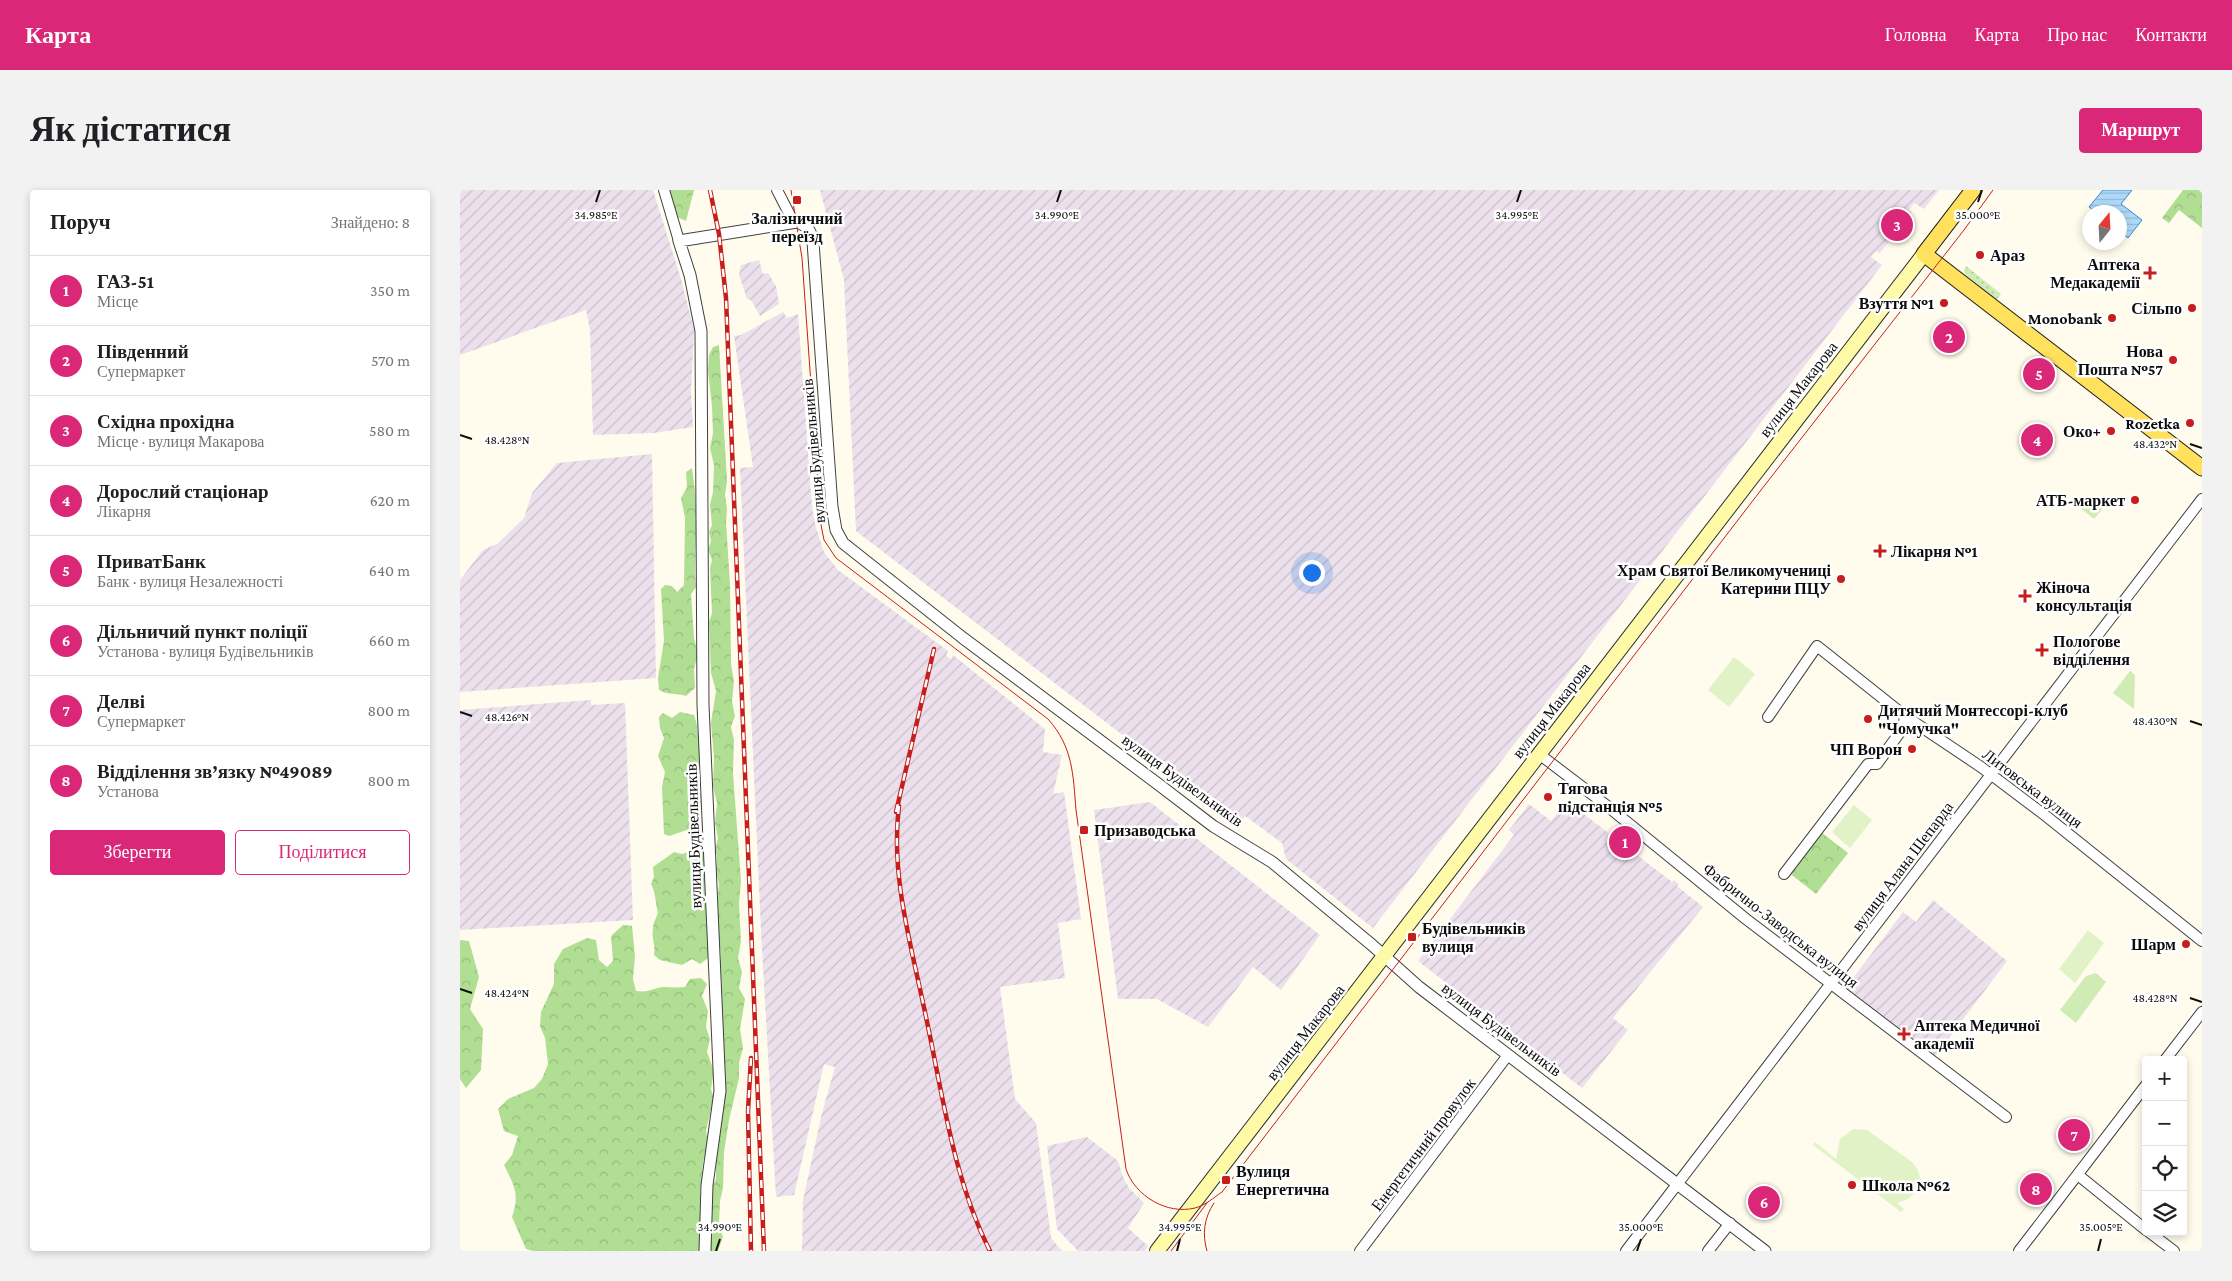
<!DOCTYPE html>
<html lang="uk">
<meta charset="utf-8">
<style>
:root{--surface:#fff;--page:#f2f2f2;--text:#202124;--muted:#757577;--line:#e0e0e0;--accent:#db2777}
body{margin:0;font-family:"Crimson Pro",serif;background:var(--page);color:var(--text)}
.controls{position:absolute;right:15px;bottom:15px;display:grid;overflow:hidden;border-radius:5px;box-shadow:0 2px 8px #0003}
.controls button{width:45px;height:45px;display:grid;place-items:center;padding:0;border:0;border-bottom:1px solid var(--line);background:var(--surface);color:var(--text);font:25px sans-serif}
.compass{position:absolute;left:1622px;top:15px;width:45px;height:45px;border-radius:50%;background:var(--surface);box-shadow:0 2px 8px #0003;rotate:18deg}
.you{position:absolute;left:851px;top:382px;width:18px;height:18px;margin:-12px;border:4px solid #fff;border-radius:50%;background:#1a73e8;box-shadow:0 0 0 8px #1a73e833}
.badge{display:grid;place-items:center;width:32px;height:32px;border-radius:50%;background:var(--accent);color:#fff;font-size:16px;font-weight:700}
.pin{position:absolute;translate:-50% -50%;border:2px solid #fff;box-shadow:0 1px 5px #0006}
.list{margin:0;padding:0;list-style:none}
h2{display:flex;justify-content:space-between;align-items:center;height:65px;margin:0;padding:0 20px;font-size:21px}
h2 small{font-size:16px;font-weight:400;color:var(--muted)}
.list li{display:grid;grid-template-columns:32px 1fr auto;gap:15px;align-items:center;box-sizing:border-box;height:70px;padding:0 20px;border-top:1px solid var(--line)}
.list b{display:block;font-size:19px;white-space:nowrap}
.list p{margin:0;font-size:16px;white-space:nowrap;color:var(--muted)}
.list em{font-size:16px;font-style:normal;color:var(--muted)}
.actions{display:flex;gap:10px;padding:15px 20px}
.actions a{flex:1;padding:11px 0;border:1px solid var(--accent);border-radius:5px;text-align:center;font-size:18px;color:var(--accent)}
.actions .main{background:var(--accent);color:#fff}
.icon{flex:none;width:28px;height:28px;fill:none;stroke:currentColor;stroke-width:2;stroke-linecap:round;stroke-linejoin:round}
.map{position:relative;flex:none;width:1742px;height:1061px;overflow:hidden;border-radius:5px}
header{display:flex;align-items:center;gap:30px;box-sizing:border-box;height:70px;padding:0 25px;background:var(--accent);color:#fff}
header strong{font-size:24px}
nav{display:flex;gap:28px;margin-inline-start:auto;font-size:18px}
.intro{display:flex;align-items:center;justify-content:space-between;box-sizing:border-box;height:120px;padding:0 30px}
h1{margin:0;font-size:35px}
.button{padding:12px 22px;border-radius:5px;background:var(--accent);color:#fff;font-size:18px;font-weight:700}
main{display:flex;gap:30px;padding:0 30px}
aside{flex:1;background:var(--surface);border-radius:5px;box-shadow:0 2px 8px #0003}
.map>svg:first-child{display:block}
</style>
<header>
<strong>Карта</strong>
<nav><a>Головна</a><a>Карта</a><a>Про нас</a><a>Контакти</a></nav>
</header>
<div class="intro"><h1>Як дістатися</h1><a class="button">Маршрут</a></div>
<main>
<aside>
<h2>Поруч<small>Знайдено: 8</small></h2>
<ul class="list">
<li><span class="badge">1</span><div><b>ГАЗ-51</b><p>Місце</p></div><em>350 m</em></li>
<li><span class="badge">2</span><div><b>Південний</b><p>Супермаркет</p></div><em>570 m</em></li>
<li><span class="badge">3</span><div><b>Східна прохідна</b><p>Місце · вулиця Макарова</p></div><em>580 m</em></li>
<li><span class="badge">4</span><div><b>Дорослий стаціонар</b><p>Лікарня</p></div><em>620 m</em></li>
<li><span class="badge">5</span><div><b>ПриватБанк</b><p>Банк · вулиця Незалежності</p></div><em>640 m</em></li>
<li><span class="badge">6</span><div><b>Дільничий пункт поліції</b><p>Установа · вулиця Будівельників</p></div><em>660 m</em></li>
<li><span class="badge">7</span><div><b>Делві</b><p>Супермаркет</p></div><em>800 m</em></li>
<li><span class="badge">8</span><div><b>Відділення зв’язку №49089</b><p>Установа</p></div><em>800 m</em></li>
</ul>
<div class="actions"><a class="main">Зберегти</a><a>Поділитися</a></div>
</aside>
<div class="map">
<svg width="1742" height="1061" viewBox="0 0 1742 1061">
<defs>
<pattern id="industrial-furrows" width="10" height="10" patternUnits="userSpaceOnUse" patternTransform="scale(1.25)"><rect width="10" height="10" fill="#ece0ec"/><path d="M-1 1l2-2M0 10L10 0M9 11l2-2" fill="none" stroke="#c9bfc9"/></pattern>
<pattern id="grass-dots" width="8" height="8" patternUnits="userSpaceOnUse" patternTransform="scale(1.25)"><rect width="8" height="8" fill="#ceecb4"/><path d="M2 2h.1M6 6h.1" fill="none" stroke="#b0c99a" stroke-width="1.8" stroke-linecap="round"/></pattern>
<pattern id="forest-crowns" width="20" height="18" patternUnits="userSpaceOnUse" patternTransform="scale(1.25)"><rect width="20" height="18" fill="#b0de92"/><path d="M2 6a3 3 0 1 1 6 0M12 15a3 3 0 1 1 6 0" fill="none" stroke="#96bd7d"/></pattern>
<pattern id="water-rules" width="6" height="5" patternUnits="userSpaceOnUse" patternTransform="scale(1.25)"><rect width="6" height="5" fill="#aed9fa"/><path d="M0 2.5h6" fill="none" stroke="#94b9d5"/></pattern>
</defs>
<rect width="100%" height="100%" fill="#fffced"/>
<!-- industrial -->
<g fill="url(#industrial-furrows)">
<polygon points="0,0 193,0 221,89 234,140 231,202 233,237 194,243 133,245 130,140 126,120 0,165"/>
<polygon points="360,0 1479,0 1464,19 1454,13 1449,20 1452,22 1420,63 1416,61 1411,67 1422,75 913,738 826,669 822,653 785,626 779,634 396,341 384,90"/>
<polygon points="299,70 303,84 308,83 316,96 319,114 300,126 291,110 287,109 279,85 281,75"/>
<polygon points="323,122 327,128 338,124 352,317 356,338 364,362 378,380 488,461 486,466 491,469 493,465 585,539 583,562 602,565 593,604 604,602 621,729 598,733 605,788 540,797 555,909 576,933 591,1048 602,1061 342,1061 343,1010 362,923 375,877 364,874 334,1005 316,1007 301,741 280,278 293,277 274,146 281,145"/>
<polygon points="192,264 196,488 0,502 0,390 23,360 37,354 64,328 72,303 97,273"/>
<polygon points="131,510 131,515 165,513 173,730 0,740 0,520"/>
<polygon points="1107,611 1212,692 1214,690 1218,694 1217,696 1243,717 1153,828 1168,840 1122,898 958,771 1054,645 1049,640 1069,614 1091,631"/>
<polygon points="690,612 860,745 821,800 793,777 748,837 697,809 658,809 634,620"/>
<polygon points="1473,710 1547,771 1474,868 1384,800 1443,722 1456,732"/>
<polygon points="627,947 658,971 663,987 669,998 684,1013 668,1038 688,1056 685,1061 618,1061 597,1039 587,956"/>
</g>
<!-- grass -->
<polygon fill="url(#grass-dots)" points="1506,76 1541,104 1536,110 1505,84 1504,80"/>
<!-- forest -->
<g fill="url(#forest-crowns)">
<polygon points="206,0 234,0 226,31 215,26"/>
<polygon points="1723,0 1742,0 1742,38 1719,20 1709,33 1702,28"/>
<polygon points="259,155 267,291 265,305 267,319 266,332 270,394 271,474 274,491 272,512 275,526 271,537 274,550 273,583 281,691 279,714 281,751 278,768 282,782 279,798 285,809 280,839 283,858 279,873 279,888 269,930 264,962 263,998 260,1011 259,1033 263,1047 258,1061 250,1061 251,1000 256,989 256,958 265,910 263,885 265,873 260,806 262,794 259,780 261,766 256,723 259,694 256,681 257,666 255,660 258,648 255,633 257,613 253,596 254,567 251,533 256,501 251,483 249,432 252,423 250,378 252,370 248,360 251,351 249,342 252,335 250,315 253,302 254,275 250,258 253,243 252,216 248,181 249,165 253,157"/>
<path d="M 232,278 C 235,298 237,320 236,341 C 236,360 234,378 236,397 L 231,404 L 234,448 L 238,464 L 234,479 L 235,498 L 226,506 C 216,503 208,505 199,500 L 198,488 L 204,451 L 201,399 L 205,395 L 212,396 L 217,402 L 224,395 L 225,328 L 221,308 L 227,297 L 226,282 Z"/>
<polygon points="220,522 234,525 237,535 241,577 237,591 242,610 236,637 209,646 204,644 202,597 205,582 198,566 204,548 200,538 199,527 203,523 212,528"/>
<polygon points="1361,642 1388,663 1356,704 1328,682"/>
<path d="M 241,658 L 245,669 L 242,683 L 246,686 C 247,713 245,739 251,766 L 240,774 L 232,769 L 222,775 L 200,770 L 194,765 C 196,755 191,748 193,738 C 193,733 197,727 198,722 C 195,712 196,703 191,694 L 194,687 L 193,677 L 214,662 L 222,664 Z"/>
<path d="M 163,735 L 172,736 L 175,766 L 173,789 L 176,801 C 191,803 194,797 204,797 C 211,797 217,798 225,797 L 230,789 L 241,788 L 247,794 L 242,806 L 248,821 L 246,837 L 250,849 L 247,862 L 254,881 L 251,899 L 254,909 L 246,940 L 248,953 L 243,972 L 240,1003 L 241,1029 L 238,1038 L 241,1061 L 73,1061 L 66,1059 L 52,1027 C 60,1004 54,995 44,975 L 52,965 L 58,946 L 44,941 L 38,919 L 48,909 L 74,898 L 82,889 L 88,874 L 85,848 L 80,836 L 81,822 L 94,794 L 94,774 L 103,759 L 127,748 L 136,750 L 139,770 L 147,777 L 153,771 L 151,746 Z"/>
<polygon points="0,750 9,751 19,787 10,819 23,839 21,880 6,898 0,889"/>
</g>
<!-- park -->
<g fill="#ceecb4">
<polygon points="1629,305 1644,317 1634,329 1619,317"/>
<polygon points="1670,481 1675,485 1674,519 1653,503"/>
<polygon points="1636,783 1646,792 1616,833 1600,820 1626,786"/>
</g>
<!-- pitch -->
<g fill="#e1f3c6">
<polygon points="1274,467 1295,484 1269,517 1248,500"/>
<polygon points="1394,615 1412,630 1390,658 1372,642"/>
<polygon points="1628,740 1644,753 1615,793 1599,779"/>
<polygon points="1393,939 1407,940 1452,972 1458,980 1461,991 1458,1000 1448,1009 1437,1013 1444,1019 1441,1022 1353,955 1355,952 1376,969 1380,949"/>
</g>
<!-- water -->
<polygon fill="url(#water-rules)" stroke="#308ad6" points="1643,0 1672,0 1661,14 1682,30 1668,48 1660,41 1660,22 1636,22 1629,17"/>
<g fill="none" stroke-linecap="round" stroke-linejoin="round">
<defs>
<g id="minor">
<polyline points="204,0 219,51"/>
<polyline points="317,0 334,33"/>
<polyline points="1308,527 1357,456 1445,526 1521,577 1586,626 1742,751"/>
<polyline points="1079,564 1146,615 1286,729 1546,927"/>
<polyline points="1324,684 1408,574 1417,574 1443,538 1445,526"/>
<polyline points="1705,870 1742,822"/>
<polyline points="1618,985 1686,1040"/>
<polyline points="1689,1042 1714,1061"/>
<polyline points="900,1061 1048,865"/>
<polyline points="1166,1061 1742,309"/>
<polyline points="1248,1061 1270,1033"/>
<polyline points="1559,1061 1686,895"/>
</g>
<path id="tertiary" d="M 245,1061 L 247,995 L 260,901 L 243,515 L 241,141 L 230,85 L 219,51 L 337,32 C 348,36 351,41 353,52 L 372,317 L 376,340 L 383,353 L 503,448 L 698,594 L 753,636 L 812,672 L 912,755 L 959,797 L 1305,1061"/>
<polyline id="secondary" points="697,1061 1464,64"/>
<polyline id="primary" points="1513,0 1464,64 1742,278"/>
</defs>
<!-- minor casing -->
<use href="#minor" stroke="#404040" stroke-width="12"/>
<!-- tertiary casing -->
<use href="#tertiary" stroke="#404040" stroke-width="13"/>
<!-- secondary casing -->
<use href="#secondary" stroke="#2f2f2f" stroke-width="16"/>
<!-- primary casing -->
<use href="#primary" stroke="#1e1e1e" stroke-width="17"/>
<!-- minor -->
<use href="#minor" stroke="#fff" stroke-width="10"/>
<!-- tertiary -->
<use href="#tertiary" stroke="#fff" stroke-width="11"/>
<!-- secondary -->
<use href="#secondary" stroke="#fffaa8" stroke-width="14"/>
<!-- primary -->
<use href="#primary" stroke="#ffe15d" stroke-width="15"/>
<!-- tram -->
<g stroke="#c61e1c" stroke-width="1">
<path d="M 331,0 L 342,68 L 361,335 L 364,350 L 376,368 L 588,529 C 613,557 613,584 616,620 L 666,979 C 675,1006 707,1025 735,1018 C 746,1015 753,1008 762,1002 L 1301,300 L 1504,40 L 1533,0"/>
<polyline points="711,1061 747,1013"/>
<path d="M 747,1061 C 742,1044 744,1028 754,1013"/>
</g>
<defs>
<g id="rail">
<polyline points="250,0 259,44 266,108 304,1061"/>
<path d="M 439,616 C 430,686 452,758 466,827 C 483,906 493,988 530,1061"/>
<polyline points="436,622 474,459"/>
<polyline points="291,868 288,921 291,1061"/>
</g>
</defs>
<!-- rail casing -->
<use href="#rail" stroke="#c61e1c" stroke-width="4.5"/>
<!-- rail -->
<use href="#rail" stroke="#fff" stroke-width="2.5" stroke-dasharray="8" stroke-linecap="butt"/>
</g>
<!-- ticks -->
<path fill="none" stroke="#0d0d0d" stroke-width="2" d="M 136,12 L 140,0M 597,12 L 601,0M 1057,12 L 1061,0M 1518,12 L 1522,0M 0,245 L 12,249M 1730,254 L 1742,258M 0,522 L 12,526M 1730,531 L 1742,535M 0,799 L 12,803M 1730,808 L 1742,812M 256,1061 L 260,1049M 717,1061 L 720,1049M 1177,1061 L 1181,1049M 1638,1061 L 1641,1049"/>
<!-- markers -->
<g fill="#c61e1c" stroke="#fff" stroke-width="2">
<rect x="332" y="5" width="10" height="10" rx="2.5"/>
<circle cx="1520" cy="65" r="5"/>
<path d="M1687.5 75.5h5v5h5v5h-5v5h-5v-5h-5v-5h5z"/>
<circle cx="1484" cy="113" r="5"/>
<circle cx="1732" cy="118" r="5"/>
<circle cx="1652" cy="128" r="5"/>
<circle cx="1713" cy="170" r="5"/>
<circle cx="1730" cy="233" r="5"/>
<circle cx="1651" cy="241" r="5"/>
<circle cx="1675" cy="310" r="5"/>
<path d="M1417.5 353.5h5v5h5v5h-5v5h-5v-5h-5v-5h5z"/>
<circle cx="1381" cy="389" r="5"/>
<path d="M1562.5 398.5h5v5h5v5h-5v5h-5v-5h-5v-5h5z"/>
<path d="M1579.5 452.5h5v5h5v5h-5v5h-5v-5h-5v-5h5z"/>
<circle cx="1408" cy="529" r="5"/>
<circle cx="1452" cy="559" r="5"/>
<circle cx="1088" cy="607" r="5"/>
<rect x="619" y="635" width="10" height="10" rx="2.5"/>
<rect x="947" y="742" width="10" height="10" rx="2.5"/>
<circle cx="1726" cy="754" r="5"/>
<path d="M1441.5 836.5h5v5h5v5h-5v5h-5v-5h-5v-5h5z"/>
<rect x="761" y="985" width="10" height="10" rx="2.5"/>
<circle cx="1392" cy="995" r="5"/>
</g>
<g text-anchor="middle" stroke-width="5" stroke-linejoin="round" paint-order="stroke">
<!-- poi labels -->
<g font-size="16" font-weight="bold" fill="#0d0d0d" stroke="#fff" text-anchor="start">
<text x="337" y="34" text-anchor="middle">Залізничний<tspan x="337" dy="18">переїзд</tspan></text>
<text x="1530" y="71">Араз</text>
<text x="1680" y="80" text-anchor="end">Аптека<tspan x="1680" dy="18">Медакадемії</tspan></text>
<text x="1474" y="119" text-anchor="end">Взуття №1</text>
<text x="1722" y="124" text-anchor="end">Сільпо</text>
<text x="1642" y="134" text-anchor="end">Monobank</text>
<text x="1703" y="167" text-anchor="end">Нова<tspan x="1703" dy="18">Пошта №57</tspan></text>
<text x="1720" y="239" text-anchor="end">Rozetka</text>
<text x="1641" y="247" text-anchor="end">Око+</text>
<text x="1665" y="316" text-anchor="end">АТБ-маркет</text>
<text x="1431" y="367">Лікарня №1</text>
<text x="1371" y="386" text-anchor="end">Храм Святої Великомучениці<tspan x="1371" dy="18">Катерини ПЦУ</tspan></text>
<text x="1576" y="403">Жіноча<tspan x="1576" dy="18">консультація</tspan></text>
<text x="1593" y="457">Пологове<tspan x="1593" dy="18">відділення</tspan></text>
<text x="1418" y="526">Дитячий Монтессорі-клуб<tspan x="1418" dy="18">"Чомучка"</tspan></text>
<text x="1442" y="565" text-anchor="end">ЧП Ворон</text>
<text x="1098" y="604">Тягова<tspan x="1098" dy="18">пiдстанцiя №5</tspan></text>
<text x="634" y="646">Призаводська</text>
<text x="962" y="744">Будівельників<tspan x="962" dy="18">вулиця</tspan></text>
<text x="1716" y="760" text-anchor="end">Шарм</text>
<text x="1454" y="841">Аптека Медичної<tspan x="1454" dy="18">академії</tspan></text>
<text x="776" y="987">Вулиця<tspan x="776" dy="18">Енергетична</tspan></text>
<text x="1402" y="1001">Школа №62</text>
</g>
<!-- street labels -->
<g font-size="16" fill="#0d0d0d" stroke="#fff">
<text transform="translate(1338 199) rotate(-52)" y="6">вулиця Макарова</text>
<text transform="translate(353 261) rotate(-95)" y="6">вулиця Будівельників</text>
<text transform="translate(1091 520) rotate(-52)" y="6">вулиця Макарова</text>
<text transform="translate(723 590) rotate(36)" y="6">вулиця Будівельників</text>
<text transform="translate(1573 598) rotate(37)" y="6">Литовська вулиця</text>
<text transform="translate(233 646) rotate(-92)" y="6">вулиця Будівельників</text>
<text transform="translate(1442 676) rotate(-53)" y="6">вулиця Алана Шепарда</text>
<text transform="translate(1321 735) rotate(38)" y="6">Фабрично-Заводська вулиця</text>
<text transform="translate(1042 839) rotate(37)" y="6">вулиця Будівельників</text>
<text transform="translate(845 842) rotate(-52)" y="6">вулиця Макарова</text>
<text transform="translate(963 954) rotate(-53)" y="6">Енергетичний провулок</text>
</g>
</g>
<g font-size="12" text-anchor="middle" fill="#0d0d0d" stroke="#fff" stroke-width="5" stroke-linejoin="round" paint-order="stroke">
<text x="136" y="29">34.985°E</text>
<text x="597" y="29">34.990°E</text>
<text x="1057" y="29">34.995°E</text>
<text x="1518" y="29">35.000°E</text>
<text x="47" y="254">48.428°N</text>
<text x="1695" y="258">48.432°N</text>
<text x="47" y="531">48.426°N</text>
<text x="1695" y="535">48.430°N</text>
<text x="47" y="807">48.424°N</text>
<text x="1695" y="812">48.428°N</text>
<text x="260" y="1041">34.990°E</text>
<text x="720" y="1041">34.995°E</text>
<text x="1181" y="1041">35.000°E</text>
<text x="1641" y="1041">35.005°E</text>
</g>
</svg>
<div class="controls">
<button>+</button>
<button>−</button>
<button><svg class="icon" aria-label="locate" viewBox="0 0 24 24"><circle cx="12" cy="12" r="6"/><path d="M12 2v4M12 18v4M2 12h4M18 12h4"/></svg></button>
<button><svg class="icon" aria-label="layers" viewBox="0 0 24 24"><path d="M12 4l9 5-9 5-9-5zM3 14l9 5 9-5"/></svg></button>
</div>
<svg class="compass" viewBox="-18 -18 36 36"><path d="M0-13l5 13h-10z" fill="#e53935"/><path d="M0 13l5-13h-10z" fill="#757577"/></svg>
<div class="you"></div>
<div class="pin badge" style="left:1165px;top:652px">1</div>
<div class="pin badge" style="left:1489px;top:147px">2</div>
<div class="pin badge" style="left:1437px;top:35px">3</div>
<div class="pin badge" style="left:1577px;top:250px">4</div>
<div class="pin badge" style="left:1579px;top:184px">5</div>
<div class="pin badge" style="left:1304px;top:1012px">6</div>
<div class="pin badge" style="left:1614px;top:945px">7</div>
<div class="pin badge" style="left:1576px;top:999px">8</div>
</div>
</main>
